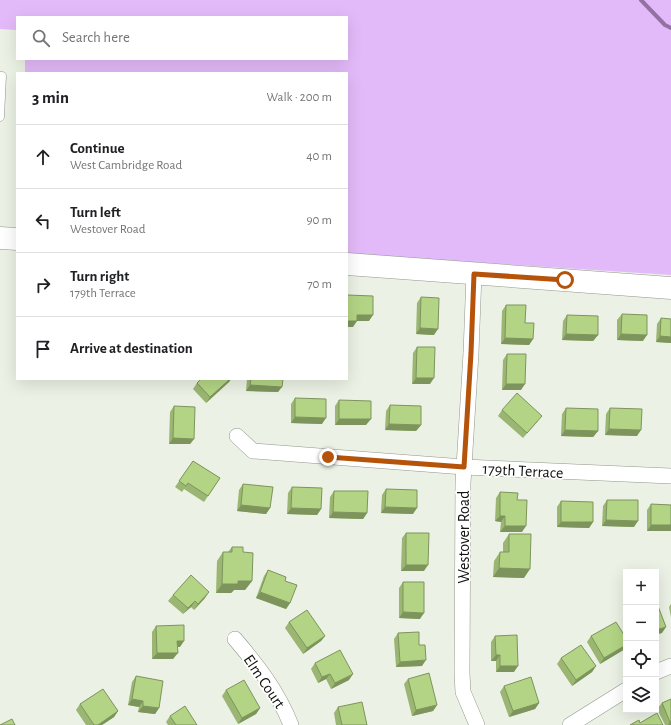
<!DOCTYPE html>
<meta charset="utf-8">
<style>
:root{--surface:#fff;--page:#f6f6f6;--text:#202124;--muted:#757577;--line:#e0e0e0}
body{margin:0;font-family:"Alegreya Sans",sans-serif;background:var(--page);color:var(--text)}
.controls{position:absolute;right:12px;bottom:12px;display:grid;overflow:hidden;border-radius:0px;box-shadow:0 4px 16px #0002}
.controls button{width:36px;height:36px;display:grid;place-items:center;padding:0;border:0;border-bottom:1px solid var(--line);background:var(--surface);color:var(--text);font:20px sans-serif}
.stop{position:absolute;width:12px;height:12px;margin:-9px;border:3px solid #b45309;border-radius:50%;background:#fff}
.stop.end{background:#b45309;border-color:#fff;box-shadow:0 1px 4px #0008}
.list{margin:0;padding:0;list-style:none}
h2{display:flex;justify-content:space-between;align-items:center;height:52px;margin:0;padding:0 16px;font-size:17px}
h2 small{font-size:13px;font-weight:400;color:var(--muted)}
.list li{display:grid;grid-template-columns:26px 1fr auto;gap:12px;align-items:center;box-sizing:border-box;height:64px;padding:0 16px;border-top:1px solid var(--line)}
.list b{display:block;font-size:15px;white-space:nowrap}
.list p{margin:0;font-size:13px;white-space:nowrap;color:var(--muted)}
.list em{font-size:13px;font-style:normal;color:var(--muted)}
.icon{flex:none;width:22px;height:22px;fill:none;stroke:currentColor;stroke-width:2;stroke-linecap:round;stroke-linejoin:round}
.map{position:relative;flex:none;width:671px;height:725px;overflow:hidden}
.search{position:absolute;background:var(--surface);box-shadow:0 4px 16px #0002;left:16px;top:16px;width:332px;height:44px;display:flex;align-items:center;gap:10px;box-sizing:border-box;padding:0 14px;border-radius:0px;color:var(--muted);font-size:15px}
.panel{position:absolute;background:var(--surface);box-shadow:0 4px 16px #0002;left:16px;top:72px;width:332px;height:308px;border-radius:0px}
.map>svg:first-child{display:block}
</style>
<div class="map">
<svg width="671" height="725" viewBox="0 0 671 725">
<rect width="100%" height="100%" fill="#ebf1e4"/>
<!-- green -->
<polygon fill="#e3baf9" points="0,0 671,0 671,275 347,254 347,73 25,73 25,59 347,59 347,17 17,17 17,30 0,29"/>
<g fill="none" stroke-linecap="round" stroke-linejoin="round">
<!-- stream -->
<polyline stroke="#9272a2" stroke-width="4" points="641,0 665,25 671,28"/>
<defs>
<polyline id="lane" points="0,76 2,76 0,117"/>
<g id="street">
<polyline points="474,274 471,353 463,483 462,673 463,692 477,725"/>
<polyline points="237,436 253,451 464,467 671,476"/>
<path d="M 235,639 C 258,666 278,692 291,725"/>
<polyline points="656,672 671,666"/>
<polyline points="570,725 626,690"/>
</g>
<g id="secondary">
<polyline points="0,238 17,239"/>
<polyline points="347,264 671,288"/>
</g>
</defs>
<!-- lane casing -->
<use href="#lane" stroke="#92978c" stroke-width="9"/>
<!-- street casing -->
<use href="#street" stroke="#92978c" stroke-width="16"/>
<!-- secondary casing -->
<use href="#secondary" stroke="#92978c" stroke-width="23"/>
<!-- lane -->
<use href="#lane" stroke="#fff" stroke-width="8"/>
<!-- street -->
<use href="#street" stroke="#fff" stroke-width="15"/>
<!-- secondary -->
<use href="#secondary" stroke="#fff" stroke-width="22"/>
</g>
<!-- wall -->
<g fill="#9ab672">
<polygon points="421,297 434,335 416,334 417,303"/>
<polygon points="506,305 525,323 533,339 529,345 501,344 502,311"/>
<polygon points="622,314 643,341 617,340 617,320"/>
<polygon points="567,315 598,335 593,341 562,340 563,321"/>
<polygon points="661,318 671,343 656,342 657,324"/>
<polygon points="417,347 430,384 412,384 413,353"/>
<polygon points="507,354 521,390 502,390 503,360"/>
<polygon points="201,379 231,379 229,382 206,403 193,389 197,383"/>
<polygon points="247,379 283,379 278,392 246,391"/>
<polygon points="295,398 322,424 291,423 291,404"/>
<polygon points="339,400 366,425 335,425 335,406"/>
<polygon points="390,405 421,425 416,431 385,430 386,411"/>
<polygon points="174,406 194,439 190,444 169,444 170,412"/>
<polygon points="566,408 598,431 593,437 561,436 562,414"/>
<polygon points="610,408 637,436 605,435 606,414"/>
<polygon points="502,410 538,421 523,438 498,416"/>
<polygon points="193,461 220,478 204,502 184,489 182,492 175,487"/>
<polygon points="243,484 270,508 266,514 237,511 239,490"/>
<polygon points="292,487 321,509 317,515 287,514 288,493"/>
<polygon points="386,489 413,514 381,513 382,495"/>
<polygon points="334,491 367,513 363,519 329,518 330,497"/>
<polygon points="500,492 517,500 522,532 500,532 501,522 495,521 496,498"/>
<polygon points="607,500 634,527 602,526 603,506"/>
<polygon points="561,501 593,522 589,528 557,527 557,507"/>
<polygon points="651,504 671,505 671,531 647,531 647,510"/>
<polygon points="406,533 424,571 401,571 402,538"/>
<polygon points="509,534 524,578 493,577 494,561 500,552 503,552 503,543"/>
<polygon points="232,547 252,581 245,590 234,590 231,593 216,593 217,561 223,552 228,552"/>
<polygon points="268,570 285,581 290,603 286,609 256,598 264,576"/>
<polygon points="403,582 420,619 399,618 399,588"/>
<polygon points="173,595 205,598 194,610 191,607 183,614 168,601"/>
<polygon points="671,604 671,617 669,607"/>
<polygon points="289,622 325,636 321,641 303,654 285,628"/>
<polygon points="156,626 180,647 178,647 173,659 152,659 152,632"/>
<polygon points="398,633 419,645 422,666 396,667 394,639"/>
<polygon points="495,636 514,672 496,672 496,661 491,661 491,642"/>
<polygon points="591,636 626,638 626,648 625,649 600,664 587,642"/>
<polygon points="561,658 596,666 592,672 572,686 557,664"/>
<polygon points="315,663 349,680 331,689 326,679 318,683 311,669"/>
<polygon points="136,676 159,708 155,714 138,712 139,707 128,705 132,682"/>
<polygon points="408,679 437,705 433,711 412,716 404,684"/>
<polygon points="504,686 539,703 535,709 509,717 500,692"/>
<polygon points="226,690 260,708 256,714 238,724 222,696"/>
<polygon points="671,699 671,725 665,725 657,709 662,703"/>
<polygon points="80,704 118,711 114,717 102,725 86,725 76,710"/>
<polygon points="338,707 367,725 336,725 334,713"/>
<polygon points="170,716 197,725 168,725 166,722"/>
</g>
<!-- shaded-wall -->
<g fill="#7d945c">
<polygon points="357,315 373,315 369,321 353,321"/>
<polygon points="347,321 357,321 353,327 347,327"/>
<polygon points="420,328 438,329 434,335 416,334"/>
<polygon points="566,334 598,335 593,341 562,340"/>
<polygon points="621,334 647,335 643,341 617,340"/>
<polygon points="660,336 671,337 671,343 656,342"/>
<polygon points="505,338 533,339 529,345 501,344"/>
<polygon points="416,378 434,378 430,384 412,384"/>
<polygon points="230,379 231,379 229,382 206,403 210,397"/>
<polygon points="506,384 525,384 521,390 502,390"/>
<polygon points="250,385 282,387 278,392 246,391"/>
<polygon points="295,417 326,418 322,424 291,423"/>
<polygon points="339,419 371,419 366,425 335,425"/>
<polygon points="389,424 421,425 416,431 385,430"/>
<polygon points="609,429 641,430 637,436 605,435"/>
<polygon points="565,430 598,431 593,437 561,436"/>
<polygon points="173,438 194,439 190,444 169,444"/>
<polygon points="241,505 270,508 266,514 237,511"/>
<polygon points="385,507 417,508 413,514 381,513"/>
<polygon points="291,508 321,509 317,515 287,514"/>
<polygon points="333,512 367,513 363,519 329,518"/>
<polygon points="500,516 505,516 501,522 495,521"/>
<polygon points="606,520 638,521 634,527 602,526"/>
<polygon points="561,522 593,522 589,528 557,527"/>
<polygon points="651,525 671,525 671,531 647,531"/>
<polygon points="505,526 526,526 522,532 500,532"/>
<polygon points="406,565 428,565 424,571 401,571"/>
<polygon points="499,568 530,569 524,578 493,577"/>
<polygon points="238,581 252,581 245,590 234,590 231,593 216,593 222,584"/>
<polygon points="209,592 205,598 194,610 198,604"/>
<polygon points="260,592 290,603 286,609 256,598"/>
<polygon points="195,601 191,607 183,614 188,608"/>
<polygon points="403,612 424,613 420,619 399,618"/>
<polygon points="666,627 662,633 656,635 656,630"/>
<polygon points="325,636 321,641 303,654 307,648"/>
<polygon points="177,641 184,641 180,647 173,647"/>
<polygon points="626,645 626,648 625,649 600,664 604,658"/>
<polygon points="157,653 178,653 173,659 152,659"/>
<polygon points="496,655 500,655 496,661 491,661"/>
<polygon points="426,660 422,666 396,667 400,662"/>
<polygon points="500,666 518,666 514,672 496,672"/>
<polygon points="596,666 592,672 572,686 576,680"/>
<polygon points="330,674 326,679 318,683 322,677"/>
<polygon points="353,674 349,680 331,689 335,683"/>
<polygon points="132,699 143,701 139,707 128,705"/>
<polygon points="539,703 535,709 509,717 513,711"/>
<polygon points="437,705 433,711 412,716 416,710"/>
<polygon points="143,706 159,708 155,714 138,712"/>
<polygon points="260,708 256,714 238,724 242,718"/>
<polygon points="118,711 114,717 102,725 98,725"/>
<polygon points="671,721 671,725 668,725 670,722"/>
</g>
<!-- building -->
<g fill="#b3d484" stroke="#7d945c">
<polygon points="347,295 373,296 373,315 357,315 357,321 347,321"/>
<polygon points="421,297 439,298 438,329 420,328"/>
<polygon points="506,305 526,305 525,323 534,323 533,339 505,338"/>
<polygon points="622,314 647,315 647,335 621,334"/>
<polygon points="567,315 598,316 598,335 566,334"/>
<polygon points="661,318 671,319 671,337 660,336"/>
<polygon points="417,347 435,347 434,378 416,378"/>
<polygon points="507,354 526,354 525,384 506,384"/>
<polygon points="201,379 230,379 210,397 197,383"/>
<polygon points="251,379 283,379 282,387 250,385"/>
<polygon points="517,393 542,416 527,433 502,410"/>
<polygon points="295,398 326,399 326,418 295,417"/>
<polygon points="339,400 371,401 371,419 339,419"/>
<polygon points="390,405 421,406 421,425 389,424"/>
<polygon points="174,406 195,407 194,439 173,438"/>
<polygon points="566,408 598,409 598,431 565,430"/>
<polygon points="610,408 642,409 641,430 609,429"/>
<polygon points="193,461 220,478 208,496 188,483 186,486 179,481"/>
<polygon points="243,484 273,487 270,508 241,505"/>
<polygon points="292,487 322,488 321,509 291,508"/>
<polygon points="386,489 417,490 417,508 385,507"/>
<polygon points="334,491 368,491 367,513 333,512"/>
<polygon points="500,492 518,493 517,500 527,500 526,526 505,526 505,516 500,516"/>
<polygon points="607,500 638,500 638,521 606,520"/>
<polygon points="561,501 593,502 593,522 561,522"/>
<polygon points="651,504 671,505 671,525 651,525"/>
<polygon points="406,533 429,533 428,565 406,565"/>
<polygon points="509,534 531,534 530,569 499,568 500,552 509,552"/>
<polygon points="232,547 243,547 243,552 253,553 252,581 238,581 238,584 222,584 223,552 232,552"/>
<polygon points="268,570 286,577 285,581 297,585 290,603 260,592"/>
<polygon points="191,575 209,592 198,604 195,601 188,608 173,595"/>
<polygon points="403,582 424,582 424,613 403,612"/>
<polygon points="656,601 666,627 656,630"/>
<polygon points="307,610 325,636 307,648 289,622"/>
<polygon points="616,622 626,638 626,645 604,658 591,636"/>
<polygon points="184,625 184,641 177,641 178,653 157,653 156,626"/>
<polygon points="419,632 419,645 425,645 426,660 400,662 398,633"/>
<polygon points="517,635 518,666 500,666 500,655 496,655 495,636"/>
<polygon points="581,645 596,666 576,680 561,658"/>
<polygon points="340,650 353,674 335,683 330,674 322,677 315,663"/>
<polygon points="429,673 437,705 416,710 408,679"/>
<polygon points="136,676 163,681 159,708 143,706 143,701 132,699"/>
<polygon points="531,677 539,703 513,711 504,686"/>
<polygon points="244,680 260,708 242,718 226,690"/>
<polygon points="103,689 118,711 98,725 94,725 80,704"/>
<polygon points="671,699 671,721 670,722 662,703"/>
<polygon points="362,702 367,725 342,725 338,707"/>
<polygon points="185,706 197,725 176,725 170,716"/>
<polygon points="657,713 663,725 630,725 639,720 640,723"/>
<polygon points="12,719 15,725 0,725"/>
</g>
<g fill="none" stroke-linecap="round" stroke-linejoin="round">
<!-- route -->
<polyline stroke="#b45309" stroke-width="5" points="328,457 464,467 471,353 474,274 565,280"/>
</g>
<g text-anchor="middle" stroke-width="3.5" stroke-linejoin="round" paint-order="stroke">
<!-- street labels -->
<g font-size="16" fill="#10120e" stroke="#fff">
<text transform="translate(523 470) rotate(3)" y="6">179th Terrace</text>
<text transform="translate(463 537) rotate(-90)" y="6">Westover Road</text>
<text transform="translate(265 681) rotate(56)" y="6">Elm Court</text>
</g>
</g>
</svg>
<div class="controls">
<button>+</button>
<button>−</button>
<button><svg class="icon" aria-label="locate" viewBox="0 0 24 24"><circle cx="12" cy="12" r="6"/><path d="M12 2v4M12 18v4M2 12h4M18 12h4"/></svg></button>
<button><svg class="icon" aria-label="layers" viewBox="0 0 24 24"><path d="M12 4l9 5-9 5-9-5zM3 14l9 5 9-5"/></svg></button>
</div>
<div class="stop" style="left:565px;top:280px"></div>
<div class="stop end" style="left:328px;top:457px"></div>
<div class="search"><svg class="icon" aria-label="search" viewBox="0 0 24 24"><circle cx="10" cy="10" r="6"/><path d="M15 15l6 6"/></svg>Search here</div>
<section class="panel">
<h2>3 min<small>Walk · 200 m</small></h2>
<ul class="list">
<li><svg class="icon" aria-label="ahead" viewBox="0 0 24 24"><path d="M12 20V5M6 11l6-6 6 6"/></svg><div><b>Continue</b><p>West Cambridge Road</p></div><em>40 m</em></li>
<li><svg class="icon" aria-label="left" viewBox="0 0 24 24"><path d="M17 20v-9H6M10 6l-5 5 5 5"/></svg><div><b>Turn left</b><p>Westover Road</p></div><em>90 m</em></li>
<li><svg class="icon" aria-label="right" viewBox="0 0 24 24"><path d="M7 20v-9h11M14 6l5 5-5 5"/></svg><div><b>Turn right</b><p>179th Terrace</p></div><em>70 m</em></li>
<li><svg class="icon" aria-label="arrive" viewBox="0 0 24 24"><path d="M6 21V4h12l-3 4 3 4H6"/></svg><div><b>Arrive at destination</b></div></li>
</ul>
</section>
</div>
